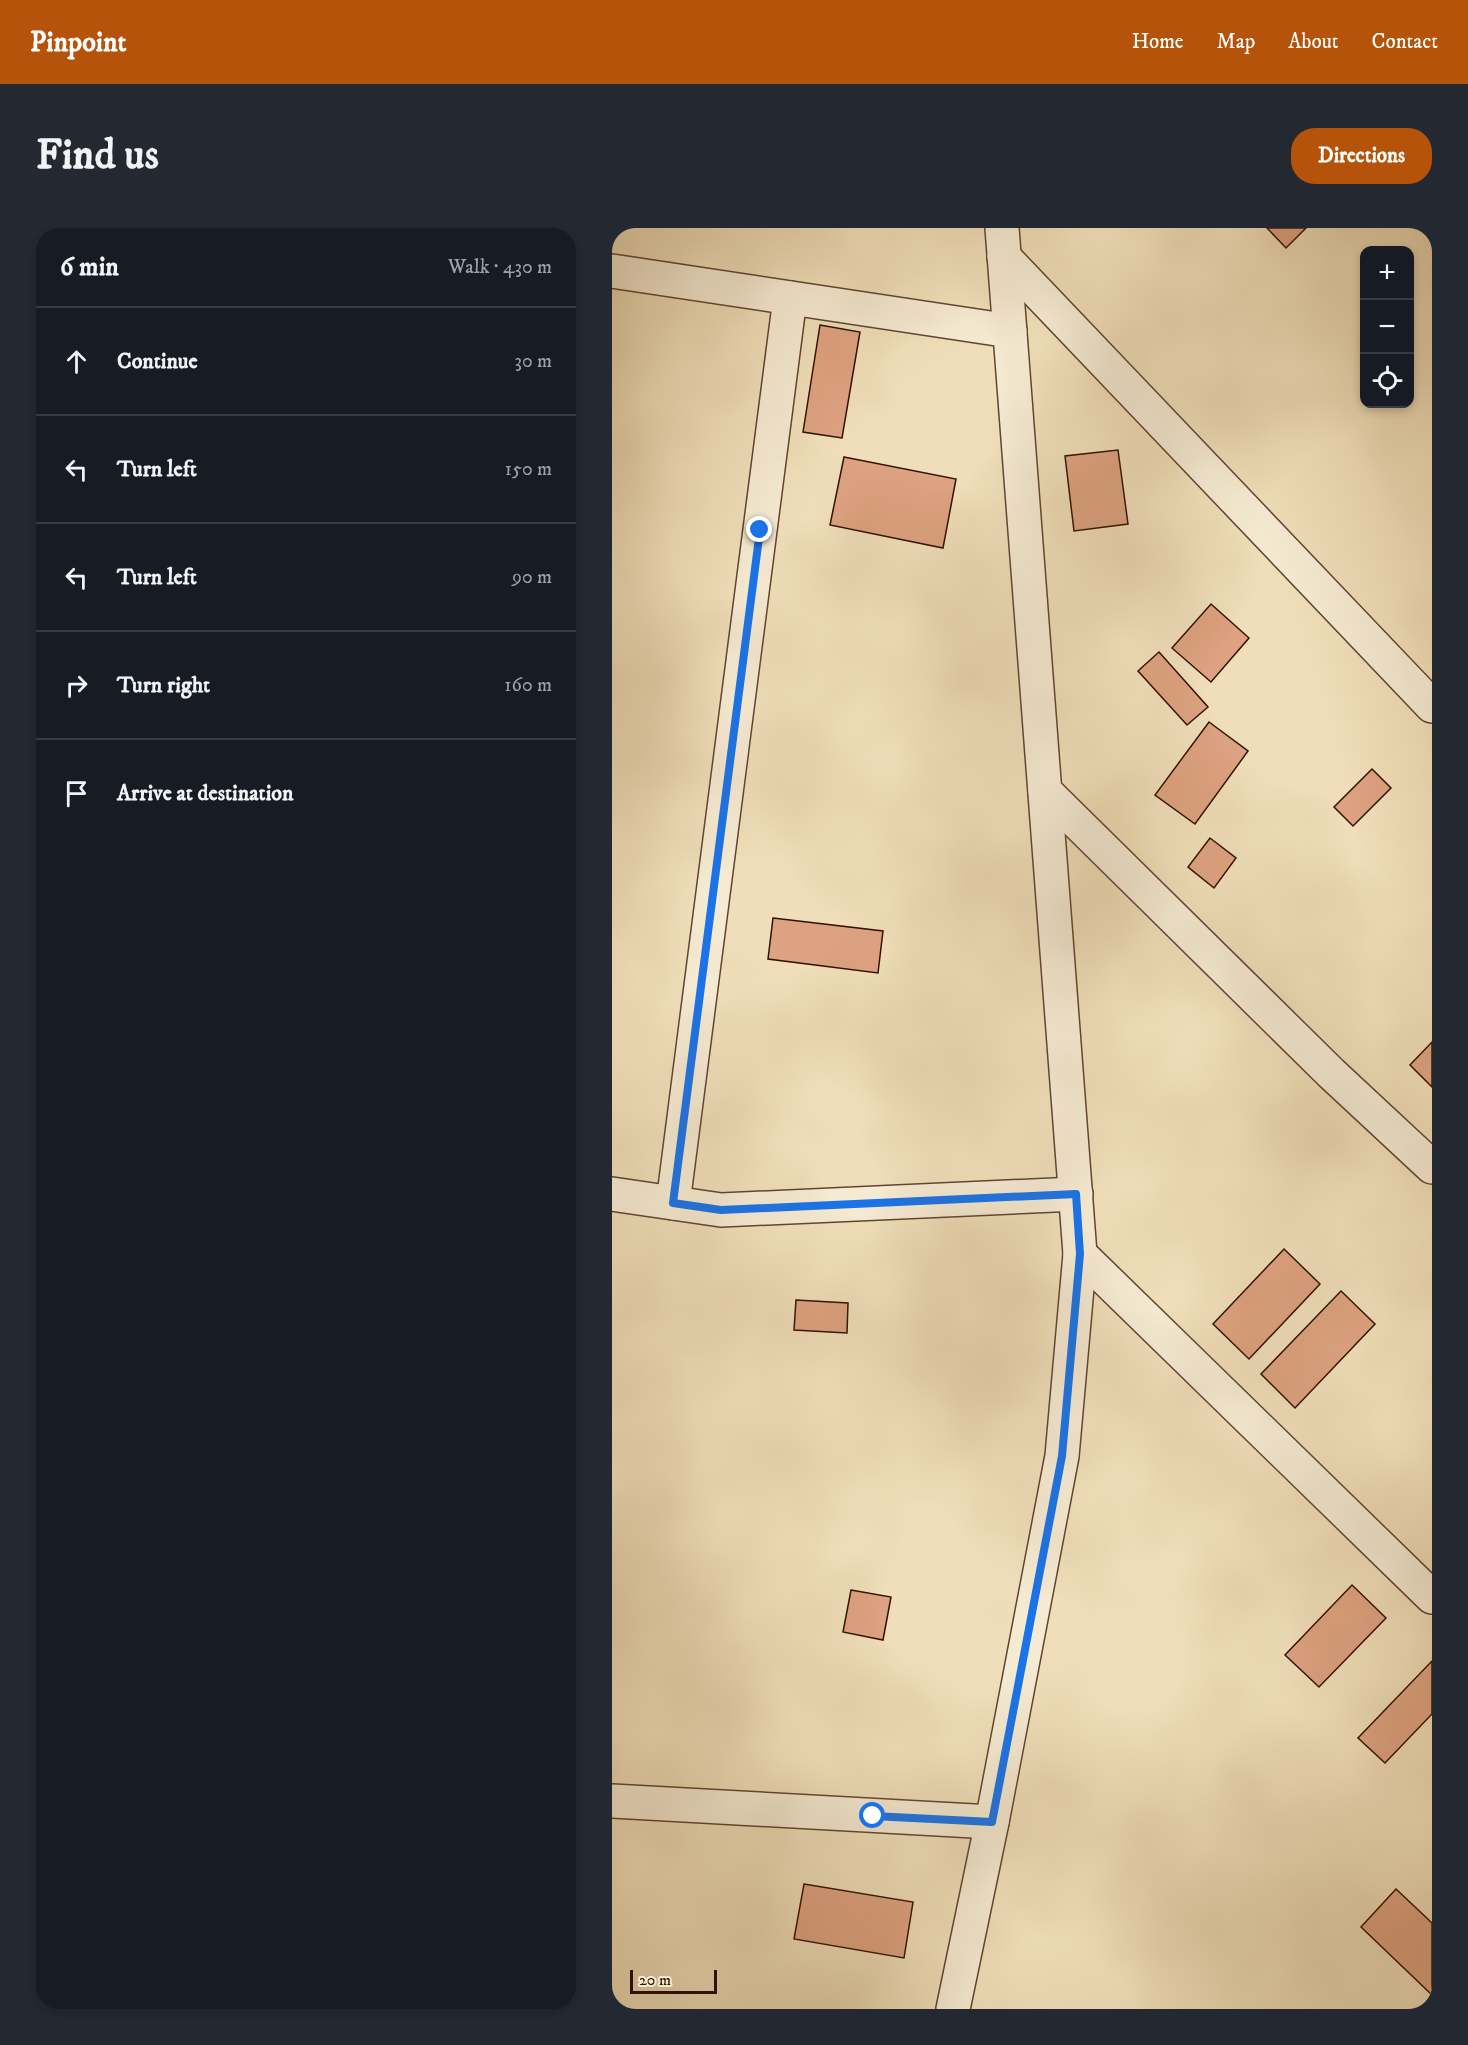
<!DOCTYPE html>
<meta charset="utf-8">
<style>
:root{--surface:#171b24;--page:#242831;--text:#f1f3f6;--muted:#9ea1a6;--line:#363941;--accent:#b45309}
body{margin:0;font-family:"IM FELL DW Pica",serif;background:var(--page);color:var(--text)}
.controls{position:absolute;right:18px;top:18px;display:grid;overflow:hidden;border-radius:12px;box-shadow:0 3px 9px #0003}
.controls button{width:54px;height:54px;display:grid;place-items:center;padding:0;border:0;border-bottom:2px solid var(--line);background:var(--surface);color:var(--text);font:30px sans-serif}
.scale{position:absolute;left:18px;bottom:15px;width:87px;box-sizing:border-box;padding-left:6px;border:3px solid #331104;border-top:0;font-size:16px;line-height:21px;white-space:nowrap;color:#331104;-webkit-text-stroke:4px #f5ead2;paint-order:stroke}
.stop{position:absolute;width:18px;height:18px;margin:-14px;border:4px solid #1a73e8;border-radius:50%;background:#fff}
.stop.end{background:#1a73e8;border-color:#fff;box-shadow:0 2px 6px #0008}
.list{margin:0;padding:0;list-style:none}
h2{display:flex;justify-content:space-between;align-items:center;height:78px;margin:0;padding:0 24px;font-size:26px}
h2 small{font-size:20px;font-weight:400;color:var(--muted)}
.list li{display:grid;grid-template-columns:39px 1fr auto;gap:18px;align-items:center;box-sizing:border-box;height:108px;padding:0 24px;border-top:2px solid var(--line)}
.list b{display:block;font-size:22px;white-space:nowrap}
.list em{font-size:20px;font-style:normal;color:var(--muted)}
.icon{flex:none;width:33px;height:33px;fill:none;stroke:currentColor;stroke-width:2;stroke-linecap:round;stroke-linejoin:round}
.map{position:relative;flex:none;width:820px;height:1781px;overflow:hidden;border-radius:24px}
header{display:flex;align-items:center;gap:36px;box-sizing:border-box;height:84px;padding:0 30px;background:var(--accent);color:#fff}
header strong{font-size:28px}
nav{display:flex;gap:33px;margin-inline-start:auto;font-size:21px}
.intro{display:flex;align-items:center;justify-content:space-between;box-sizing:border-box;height:144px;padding:0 36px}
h1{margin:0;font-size:42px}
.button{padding:15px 27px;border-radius:24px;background:var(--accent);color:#fff;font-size:21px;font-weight:700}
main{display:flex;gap:36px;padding:0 36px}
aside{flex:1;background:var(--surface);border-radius:24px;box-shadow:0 3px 9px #0003}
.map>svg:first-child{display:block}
</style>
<header>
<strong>Pinpoint</strong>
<nav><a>Home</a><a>Map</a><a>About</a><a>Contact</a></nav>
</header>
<div class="intro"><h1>Find us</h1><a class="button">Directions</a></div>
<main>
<aside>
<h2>6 min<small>Walk · 430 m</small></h2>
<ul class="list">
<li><svg class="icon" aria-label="ahead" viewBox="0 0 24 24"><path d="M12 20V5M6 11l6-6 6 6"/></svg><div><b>Continue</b></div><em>30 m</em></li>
<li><svg class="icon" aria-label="left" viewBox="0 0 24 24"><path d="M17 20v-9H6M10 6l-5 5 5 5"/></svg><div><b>Turn left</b></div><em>150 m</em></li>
<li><svg class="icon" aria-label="left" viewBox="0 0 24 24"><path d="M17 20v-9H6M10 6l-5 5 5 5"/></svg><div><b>Turn left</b></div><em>90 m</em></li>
<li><svg class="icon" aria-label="right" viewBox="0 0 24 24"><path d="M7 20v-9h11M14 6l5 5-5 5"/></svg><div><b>Turn right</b></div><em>160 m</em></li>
<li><svg class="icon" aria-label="arrive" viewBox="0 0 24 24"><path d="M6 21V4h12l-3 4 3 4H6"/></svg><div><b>Arrive at destination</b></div></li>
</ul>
</aside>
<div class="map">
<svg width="820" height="1781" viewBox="0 0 820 1781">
<rect width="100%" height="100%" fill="#efdeb9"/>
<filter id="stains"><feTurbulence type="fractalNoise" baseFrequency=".00333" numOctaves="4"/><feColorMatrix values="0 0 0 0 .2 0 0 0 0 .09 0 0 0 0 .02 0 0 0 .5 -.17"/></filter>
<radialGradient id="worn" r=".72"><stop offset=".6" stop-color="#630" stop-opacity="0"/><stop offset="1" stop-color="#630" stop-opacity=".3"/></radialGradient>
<!-- building -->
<g fill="#dda281" stroke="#331104" stroke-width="1.5">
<polygon points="655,0 694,0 674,20"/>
<polygon points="208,97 248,104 230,210 191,204"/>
<polygon points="506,222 516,296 462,303 453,228"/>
<polygon points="232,229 344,251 331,320 218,297"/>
<polygon points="599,376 637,410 599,454 560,420"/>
<polygon points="547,424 596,479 575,497 526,443"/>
<polygon points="597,494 636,523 583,596 543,567"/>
<polygon points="760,541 779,560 741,598 722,579"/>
<polygon points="598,610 624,630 602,660 576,639"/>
<polygon points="161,690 271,703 266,745 156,731"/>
<polygon points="820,814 820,859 798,837"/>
<polygon points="672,1021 708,1056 637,1131 601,1096"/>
<polygon points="729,1063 763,1096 683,1180 649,1146"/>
<polygon points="184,1072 236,1075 235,1105 182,1102"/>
<polygon points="740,1357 774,1390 707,1459 673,1427"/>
<polygon points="239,1362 279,1369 271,1412 231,1404"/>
<polygon points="820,1433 820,1486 773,1535 746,1510"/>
<polygon points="192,1656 301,1674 292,1730 182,1711"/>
<polygon points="784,1661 820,1695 820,1767 749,1699"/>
</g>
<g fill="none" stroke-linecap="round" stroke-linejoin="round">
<defs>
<g id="street">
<polyline points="392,29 820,478"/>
<polyline points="0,43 398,103"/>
<polyline points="433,563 719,845 820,939"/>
<polyline points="0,966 109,982 464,966"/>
<polyline points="61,975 178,70"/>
<polyline points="468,1026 820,1369"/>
<polyline points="0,1573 380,1594"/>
<polyline points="341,1781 380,1594 450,1228 468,1026 390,0"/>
</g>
</defs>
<!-- street casing -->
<use href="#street" stroke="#624431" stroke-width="36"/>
<!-- street -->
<use href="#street" stroke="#f5ead2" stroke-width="33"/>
</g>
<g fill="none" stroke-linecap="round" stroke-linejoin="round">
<!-- route -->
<polyline stroke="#1a73e8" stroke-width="8" points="148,302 61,975 109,982 464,966 468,1026 450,1228 380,1594 261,1588"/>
</g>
<rect width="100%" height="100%" filter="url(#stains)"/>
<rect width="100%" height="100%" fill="url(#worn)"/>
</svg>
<div class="controls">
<button>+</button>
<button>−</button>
<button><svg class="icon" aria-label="locate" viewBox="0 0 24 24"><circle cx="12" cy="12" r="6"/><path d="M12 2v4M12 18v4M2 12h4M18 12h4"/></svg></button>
</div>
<div class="scale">20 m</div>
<div class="stop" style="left:261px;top:1588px"></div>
<div class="stop end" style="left:148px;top:302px"></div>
</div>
</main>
